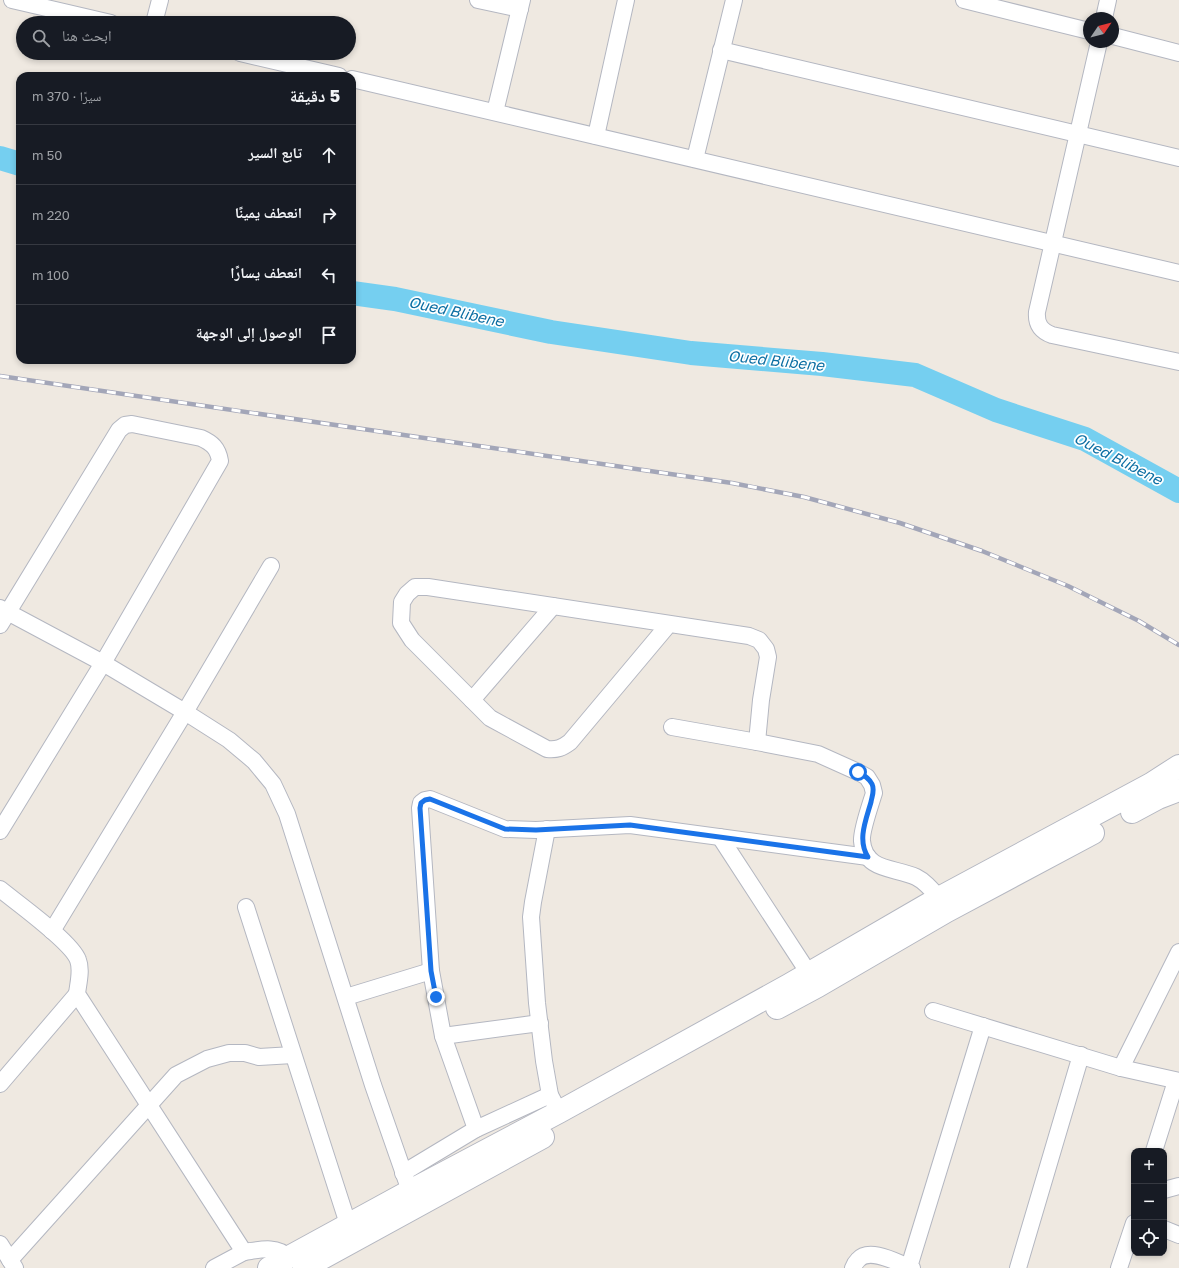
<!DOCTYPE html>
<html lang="ar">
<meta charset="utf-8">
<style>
:root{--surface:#171b24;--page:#20242c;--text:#f1f3f6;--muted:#9ea1a6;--line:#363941}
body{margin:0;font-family:"Golos Text","Noto Naskh Arabic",sans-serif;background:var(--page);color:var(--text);direction:rtl}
.controls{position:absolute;right:12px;bottom:12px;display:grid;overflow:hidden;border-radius:8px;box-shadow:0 2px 6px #0003}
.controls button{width:36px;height:36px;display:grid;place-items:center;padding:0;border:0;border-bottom:1px solid var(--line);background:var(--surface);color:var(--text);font:20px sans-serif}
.compass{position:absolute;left:1083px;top:12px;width:36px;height:36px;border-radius:50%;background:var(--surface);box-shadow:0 2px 6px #0003;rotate:55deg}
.stop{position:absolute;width:12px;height:12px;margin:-9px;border:3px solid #1a73e8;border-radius:50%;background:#fff}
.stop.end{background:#1a73e8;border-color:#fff;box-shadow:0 1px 4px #0008}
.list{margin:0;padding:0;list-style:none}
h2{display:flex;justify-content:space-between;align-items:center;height:52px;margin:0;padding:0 16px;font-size:17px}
h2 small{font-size:13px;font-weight:400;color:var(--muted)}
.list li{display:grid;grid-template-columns:26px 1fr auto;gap:12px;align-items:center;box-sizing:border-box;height:60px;padding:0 16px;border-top:1px solid var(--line)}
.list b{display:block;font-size:15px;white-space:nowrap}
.list em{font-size:13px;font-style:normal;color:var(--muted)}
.icon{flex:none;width:22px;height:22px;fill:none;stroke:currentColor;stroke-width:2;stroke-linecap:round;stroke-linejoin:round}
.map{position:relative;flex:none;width:1179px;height:1268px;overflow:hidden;direction:ltr}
.search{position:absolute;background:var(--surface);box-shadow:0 2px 6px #0003;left:16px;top:16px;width:340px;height:44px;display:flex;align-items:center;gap:10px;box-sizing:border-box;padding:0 14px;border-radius:22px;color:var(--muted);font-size:15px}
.panel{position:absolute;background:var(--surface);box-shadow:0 2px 6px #0003;left:16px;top:72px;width:340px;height:292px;border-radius:12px;direction:rtl}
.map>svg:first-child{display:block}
</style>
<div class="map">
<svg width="1179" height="1268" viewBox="0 0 1179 1268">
<rect width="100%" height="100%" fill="#efe9e1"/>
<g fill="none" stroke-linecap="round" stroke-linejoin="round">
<!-- river -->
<g stroke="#75cff0" stroke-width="24">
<polyline points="0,158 20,164"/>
<polyline points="352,293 395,299 551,332 691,353 822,364 915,375 996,410 1085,439 1179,491"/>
</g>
<defs>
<g id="minor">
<polyline points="12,0 111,23"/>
<polyline points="478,0 520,9"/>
<polyline points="964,0 1089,31"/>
<polyline points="1104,18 1108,0"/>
<polyline points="154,23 160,0"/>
<polyline points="1113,36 1179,53"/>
<path d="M 1099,42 L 1037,312 C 1036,324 1041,331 1052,335 L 1179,362"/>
<polyline points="721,50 1179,158"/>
<polyline points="240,53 339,76"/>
<polyline points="352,79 1179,273"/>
<polyline points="495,112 522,0"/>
<polyline points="596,136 626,0"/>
<polyline points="695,159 734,0"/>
<polyline points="0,608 103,663 185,712 229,740 254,761 273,784 287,814 373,1085 410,1191"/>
<path d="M 669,624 L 570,742 C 562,748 557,750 547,749 L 490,718 L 412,640 L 401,623 L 402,602 L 407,594 L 415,587 L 428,587 L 749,636 L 759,640 L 766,649 L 768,657 L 761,700 L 757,742"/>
<path d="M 0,625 L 119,430 L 125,425 L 132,424 L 201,438 C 212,443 218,448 220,461 L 103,663 L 0,831"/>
<polyline points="472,700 553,606"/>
<path d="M 672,727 L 757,742 L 818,754 L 858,772 L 867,777 L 872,785 L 874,793 C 871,803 861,831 862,841 C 865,872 895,867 916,877 C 926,882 932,890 939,898"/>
<polyline points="547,829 533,902 531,917 537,1003 544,1061 550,1095 559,1112"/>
<polyline points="720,837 808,972"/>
<path d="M 0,889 C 17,903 72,942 78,960 C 82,970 78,984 77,994 L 244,1252 C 259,1250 276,1245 288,1257"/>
<polyline points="246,907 348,1224"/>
<polyline points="52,931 185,712 271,566"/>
<polyline points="346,997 431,971"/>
<polyline points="933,1011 1121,1068 1179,1081"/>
<polyline points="443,1036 540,1023"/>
<polyline points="1121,1068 1179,952"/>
<polyline points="0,1084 77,994"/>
<polyline points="476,1129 443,1036 431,971 420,808 421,803 425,800 430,799 505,829 536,830 630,825 868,857"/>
<polyline points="1154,1151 1176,1081"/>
<polyline points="403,1173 476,1129 550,1095"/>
<polyline points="1164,1190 1179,1186"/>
<polyline points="1164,1229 1179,1235"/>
<polyline points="0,1244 15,1268"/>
<polyline points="10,1260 176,1075 207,1059 229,1053 245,1053 259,1057 293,1055"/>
<polyline points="214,1268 244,1252"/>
<path d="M 853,1268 C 854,1265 856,1262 858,1260 C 869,1247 896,1262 909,1267"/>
<polyline points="912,1268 909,1267 983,1026"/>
<polyline points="1018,1268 1081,1055"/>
<polyline points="1119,1268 1134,1223"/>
</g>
<g id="secondary">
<polyline points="1132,812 1158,798 1179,790"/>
<polyline points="777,1008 818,986 947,911 1093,833"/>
<polyline points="269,1268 410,1191 559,1112 789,985 939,898 1151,784 1179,766"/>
<polyline points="304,1268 543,1137"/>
</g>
</defs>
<!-- minor casing -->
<use href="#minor" stroke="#b4b7c1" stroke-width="18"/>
<!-- secondary casing -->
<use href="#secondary" stroke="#b4b7c1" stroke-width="24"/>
<!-- minor -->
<use href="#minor" stroke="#fff" stroke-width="16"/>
<!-- secondary -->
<use href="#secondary" stroke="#fff" stroke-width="22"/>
<defs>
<polyline id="rail" points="0,376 732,483 804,497 900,523 982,551 1068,586 1139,621 1179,645"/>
</defs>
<!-- rail casing -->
<use href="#rail" stroke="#a3a6b8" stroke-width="4.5"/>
<!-- rail -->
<use href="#rail" stroke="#fff" stroke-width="3" stroke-dasharray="9" stroke-linecap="butt"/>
</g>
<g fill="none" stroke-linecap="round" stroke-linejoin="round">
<!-- route -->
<path stroke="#1a73e8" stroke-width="5" d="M 436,997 L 431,971 L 420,808 L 421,803 L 425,800 L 430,799 L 505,829 L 536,830 L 630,825 L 868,857 C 857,840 866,820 871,802 C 872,796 875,790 872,784 C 869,778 864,775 858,772"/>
</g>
<g text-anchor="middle" stroke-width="3.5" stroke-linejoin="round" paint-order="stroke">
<!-- water labels -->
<g font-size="15" font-style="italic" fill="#0d6fa3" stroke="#fff">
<text transform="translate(456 312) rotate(12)" y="5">Oued Blibene</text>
<text transform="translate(776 361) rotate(6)" y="5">Oued Blibene</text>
<text transform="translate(1118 459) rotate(27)" y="5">Oued Blibene</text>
</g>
</g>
</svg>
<div class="controls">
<button>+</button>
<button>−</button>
<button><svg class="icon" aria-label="locate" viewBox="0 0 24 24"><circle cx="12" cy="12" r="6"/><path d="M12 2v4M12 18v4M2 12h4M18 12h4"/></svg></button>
</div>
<svg class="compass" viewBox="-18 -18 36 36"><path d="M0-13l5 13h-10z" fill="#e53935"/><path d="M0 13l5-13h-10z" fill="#9ea1a6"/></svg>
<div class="stop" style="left:858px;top:772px"></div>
<div class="stop end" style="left:436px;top:997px"></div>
<div class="search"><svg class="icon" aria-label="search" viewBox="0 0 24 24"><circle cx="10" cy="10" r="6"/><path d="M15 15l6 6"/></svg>ابحث هنا</div>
<section class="panel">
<h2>5 دقيقة<small>سيرًا · 370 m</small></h2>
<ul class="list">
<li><svg class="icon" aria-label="ahead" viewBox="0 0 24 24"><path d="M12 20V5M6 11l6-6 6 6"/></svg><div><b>تابع السير</b></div><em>50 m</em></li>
<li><svg class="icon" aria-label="right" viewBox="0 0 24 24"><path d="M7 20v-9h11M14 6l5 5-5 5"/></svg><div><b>انعطف يمينًا</b></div><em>220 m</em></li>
<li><svg class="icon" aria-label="left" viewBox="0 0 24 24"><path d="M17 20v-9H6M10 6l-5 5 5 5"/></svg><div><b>انعطف يسارًا</b></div><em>100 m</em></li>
<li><svg class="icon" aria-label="arrive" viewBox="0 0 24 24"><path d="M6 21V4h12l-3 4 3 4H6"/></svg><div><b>الوصول إلى الوجهة</b></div></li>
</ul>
</section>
</div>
